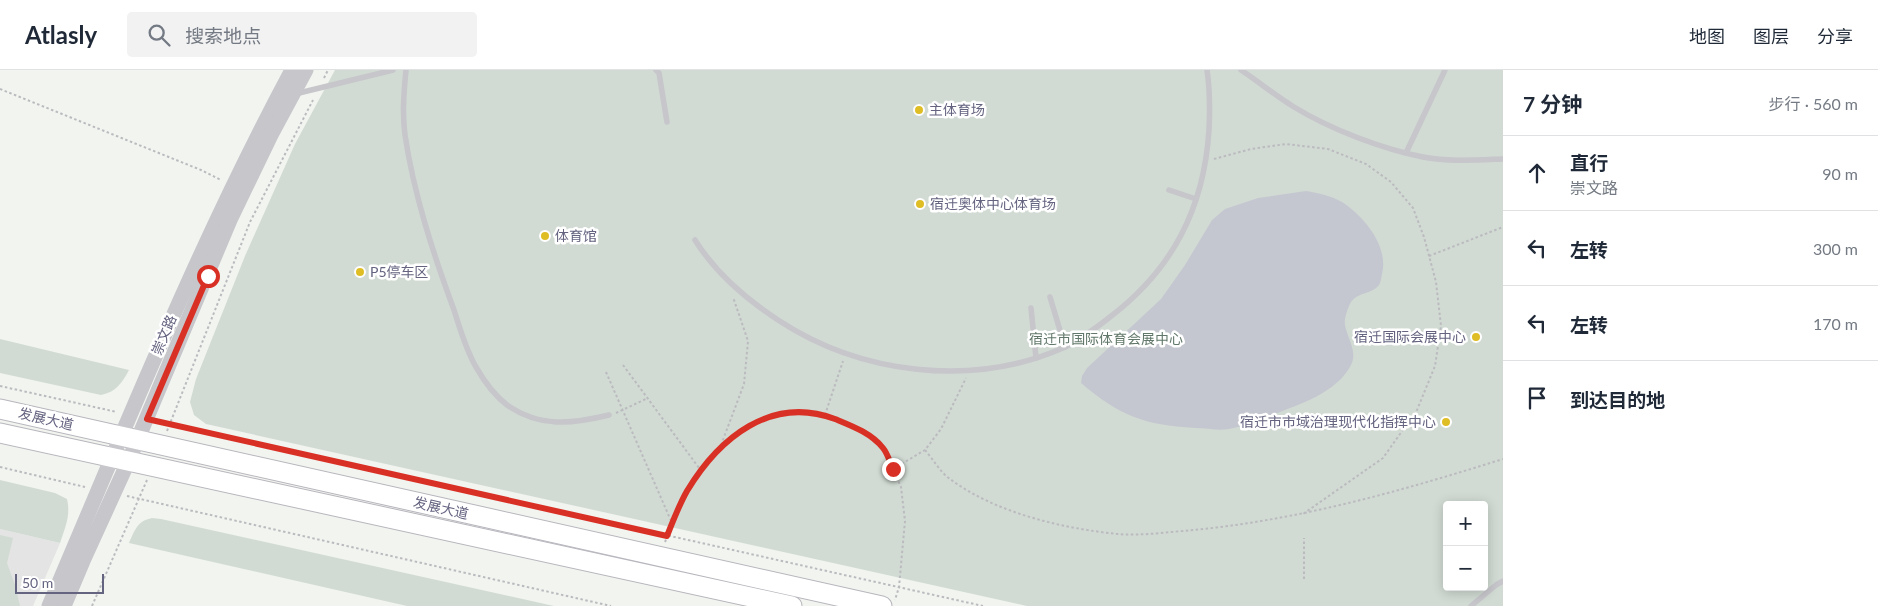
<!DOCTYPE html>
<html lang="zh">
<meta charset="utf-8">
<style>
:root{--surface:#fff;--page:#f2f2f3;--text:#1f2937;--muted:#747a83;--line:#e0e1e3}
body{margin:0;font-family:Lato,"Noto Sans SC",sans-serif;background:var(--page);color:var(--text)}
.controls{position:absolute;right:15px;bottom:15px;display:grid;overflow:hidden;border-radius:5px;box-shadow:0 2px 12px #0003}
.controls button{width:45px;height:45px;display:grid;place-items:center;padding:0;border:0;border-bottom:1px solid var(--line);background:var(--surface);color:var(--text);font:25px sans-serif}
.scale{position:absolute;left:15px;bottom:12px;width:89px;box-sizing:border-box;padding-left:5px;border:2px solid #646380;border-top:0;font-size:14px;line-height:18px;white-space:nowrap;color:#646380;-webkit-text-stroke:4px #fff;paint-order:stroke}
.stop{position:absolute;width:15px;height:15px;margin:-11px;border:4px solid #d93025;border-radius:50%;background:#fff}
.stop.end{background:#d93025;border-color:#fff;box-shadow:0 1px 5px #0008}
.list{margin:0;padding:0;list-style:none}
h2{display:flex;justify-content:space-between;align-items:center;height:65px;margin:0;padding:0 20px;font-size:21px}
h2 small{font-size:16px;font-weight:400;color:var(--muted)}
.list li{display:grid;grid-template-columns:32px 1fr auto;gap:15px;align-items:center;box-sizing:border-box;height:75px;padding:0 20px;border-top:1px solid var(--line)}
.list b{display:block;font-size:19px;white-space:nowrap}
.list p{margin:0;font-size:16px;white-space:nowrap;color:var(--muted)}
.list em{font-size:16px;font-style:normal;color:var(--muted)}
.icon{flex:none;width:28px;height:28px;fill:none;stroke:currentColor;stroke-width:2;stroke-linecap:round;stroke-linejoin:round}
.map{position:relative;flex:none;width:1503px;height:536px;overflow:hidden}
header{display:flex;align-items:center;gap:30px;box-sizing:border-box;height:70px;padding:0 25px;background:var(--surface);border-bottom:1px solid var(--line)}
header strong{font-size:24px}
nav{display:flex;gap:28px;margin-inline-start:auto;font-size:18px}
.search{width:350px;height:45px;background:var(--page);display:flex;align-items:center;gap:12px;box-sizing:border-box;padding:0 18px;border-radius:5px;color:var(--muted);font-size:19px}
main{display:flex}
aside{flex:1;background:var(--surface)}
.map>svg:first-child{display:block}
</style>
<header>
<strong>Atlasly</strong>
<div class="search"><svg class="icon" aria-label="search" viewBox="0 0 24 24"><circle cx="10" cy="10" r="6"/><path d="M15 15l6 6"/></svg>搜索地点</div>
<nav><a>地图</a><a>图层</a><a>分享</a></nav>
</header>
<main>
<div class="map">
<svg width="1503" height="536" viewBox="0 0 1503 536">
<rect width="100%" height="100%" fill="#f2f4f0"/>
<!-- built -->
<polygon fill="#e3e4e3" points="0,459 60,473 33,536 0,536"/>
<!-- green -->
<g fill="#d1dbd3" fill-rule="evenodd">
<path d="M 335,0 L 1503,0 L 1503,536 L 1027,536 L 206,354 L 194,345 L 190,332 L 196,309 L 245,186 L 295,74 ZM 1447,435 L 1484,435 L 1484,517 L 1447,517 Z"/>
<path d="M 0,269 L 129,300 C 122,313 116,322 101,325 L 0,303 Z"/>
<path d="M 0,410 L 55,423 L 67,429 C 71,445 65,458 60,473 L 0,459 Z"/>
<path d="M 152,448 L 161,449 L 554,536 L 407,536 L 129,473 C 135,460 137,451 152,448 Z"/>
<polygon points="0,465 13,468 7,493 15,515 20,536 0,536"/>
</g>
<!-- water -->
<path fill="#c5c7d0" d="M 1306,121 C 1318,123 1332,126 1342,132 C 1365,147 1389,177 1382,204 C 1381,208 1381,212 1379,215 C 1370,226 1355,221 1349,236 C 1347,241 1344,249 1345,255 C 1347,267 1358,282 1351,295 C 1340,317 1312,330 1290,338 C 1270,346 1250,355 1229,359 C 1219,361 1206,358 1195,358 C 1144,355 1120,346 1081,313 L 1082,306 L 1087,298 L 1161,229 L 1185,195 L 1212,150 L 1225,139 L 1258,128 Z"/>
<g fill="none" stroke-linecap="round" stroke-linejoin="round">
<defs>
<g id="primary">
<polyline points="0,339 882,536"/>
<polyline points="0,363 792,536"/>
</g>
</defs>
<!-- primary casing -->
<use href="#primary" stroke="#b7b6bd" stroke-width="21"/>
<!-- path -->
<g stroke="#bbbbbf" stroke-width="2" stroke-dasharray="2.5 2.5" stroke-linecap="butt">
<polyline points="324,8 328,0"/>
<polyline points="0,19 201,100 221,110"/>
<polyline points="1214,89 1251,79 1286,74 1328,79 1366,94 1391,112 1413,138 1424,167 1436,212 1441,256 1435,296 1417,340 1383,388 1303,444"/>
<polyline points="1429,186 1503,157"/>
<polyline points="623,295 702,402"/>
<polyline points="606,302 672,453"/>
<polyline points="0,316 117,342"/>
<polyline points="616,343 648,328"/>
<polyline points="825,345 843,291"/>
<polyline points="161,352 983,536"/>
<polyline points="167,361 250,152 313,30"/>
<polyline points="721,375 744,314 748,271 733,227"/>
<path d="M 925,380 C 933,389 940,402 950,409 C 996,443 1061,458 1117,464 C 1142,466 1169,462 1193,460 C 1299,450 1401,421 1503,389"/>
<polyline points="0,397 85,417"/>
<polyline points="893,399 925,380 941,359 966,308"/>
<polyline points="127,426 611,536"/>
<polyline points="665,472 687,421 721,375 750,354 789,342 825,345 858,358 884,379 901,417 905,451 899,517 895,530"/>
<polyline points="1304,509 1304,468"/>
<polyline points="92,536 147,410"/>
</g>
<!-- service -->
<g stroke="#c6c6cb" stroke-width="5.5">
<path d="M 406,0 C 404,21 402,43 405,65 C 414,125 433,183 454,240 C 460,259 466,280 476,297 C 484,311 494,325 507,335 C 540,358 572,354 609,345"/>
<polyline points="656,0 659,3 667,52"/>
<path d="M 1241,0 C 1259,12 1276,26 1294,37 C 1330,59 1382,79 1423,87 C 1448,92 1477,90 1503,89"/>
<polyline points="295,24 393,0"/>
<polyline points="1406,83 1445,0"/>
<polyline points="1169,120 1196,129"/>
<path d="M 695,170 C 715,202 746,229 778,250 C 860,304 971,318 1063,278 C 1080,270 1096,258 1110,247 C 1173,199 1204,138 1209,60 C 1210,40 1210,20 1207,0"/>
<polyline points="1050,227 1065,277"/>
<polyline points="1031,238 1036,288"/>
<polyline points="1471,536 1496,515 1503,511"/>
</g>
<!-- tertiary -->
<g stroke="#c6c6cb" stroke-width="15">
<path d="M 49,536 C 126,356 199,173 292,0"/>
<polyline points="64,536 83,491 129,390 230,150 271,65 306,0"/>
</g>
<!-- primary -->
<use href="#primary" stroke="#fff" stroke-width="19"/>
</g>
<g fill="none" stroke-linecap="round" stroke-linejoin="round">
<!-- route -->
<path stroke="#d93025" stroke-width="6" d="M 208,206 L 147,349 L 667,466 C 673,451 679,435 687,421 C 719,368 771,325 835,349 C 852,356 871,363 883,378 C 888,384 890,393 893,399"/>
</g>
<!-- markers -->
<g fill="#dfbd25" stroke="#fff" stroke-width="2">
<circle cx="919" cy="40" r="5"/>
<circle cx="920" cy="134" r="5"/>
<circle cx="545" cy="166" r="5"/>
<circle cx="360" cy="202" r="5"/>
<circle cx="1476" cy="267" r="5"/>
<circle cx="1446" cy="352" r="5"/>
</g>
<g text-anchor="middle" stroke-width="5" stroke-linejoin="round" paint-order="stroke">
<!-- poi labels -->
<g font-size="14" fill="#646380" stroke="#fff" text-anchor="start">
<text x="929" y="45">主体育场</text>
<text x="930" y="139">宿迁奥体中心体育场</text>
<text x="555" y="171">体育馆</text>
<text x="370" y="207">P5停车区</text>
<text x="1466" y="272" text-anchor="end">宿迁国际会展中心</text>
<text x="1436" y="357" text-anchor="end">宿迁市市域治理现代化指挥中心</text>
</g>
<!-- street labels -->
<g font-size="14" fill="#646380" stroke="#fff">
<text transform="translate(164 265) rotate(-67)" y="5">崇文路</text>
<text transform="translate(46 349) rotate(13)" y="5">发展大道</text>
<text transform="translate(441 438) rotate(13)" y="5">发展大道</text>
</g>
<!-- park labels -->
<g font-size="14" fill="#62786a" stroke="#fff">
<text x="1106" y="274">宿迁市国际体育会展中心</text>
</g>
</g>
</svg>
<div class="controls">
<button>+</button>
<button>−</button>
</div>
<div class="scale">50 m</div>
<div class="stop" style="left:208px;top:206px"></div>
<div class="stop end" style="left:893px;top:399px"></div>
</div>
<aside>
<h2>7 分钟<small>步行 · 560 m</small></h2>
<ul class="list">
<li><svg class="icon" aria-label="ahead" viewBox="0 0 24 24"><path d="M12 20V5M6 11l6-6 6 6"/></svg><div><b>直行</b><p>崇文路</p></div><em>90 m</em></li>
<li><svg class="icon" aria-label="left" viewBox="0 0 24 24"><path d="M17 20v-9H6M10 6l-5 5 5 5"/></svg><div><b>左转</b></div><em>300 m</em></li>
<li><svg class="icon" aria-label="left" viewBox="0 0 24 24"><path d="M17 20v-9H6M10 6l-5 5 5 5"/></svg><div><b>左转</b></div><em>170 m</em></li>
<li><svg class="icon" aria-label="arrive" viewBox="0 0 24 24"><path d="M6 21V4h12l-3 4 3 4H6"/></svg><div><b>到达目的地</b></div></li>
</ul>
</aside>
</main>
